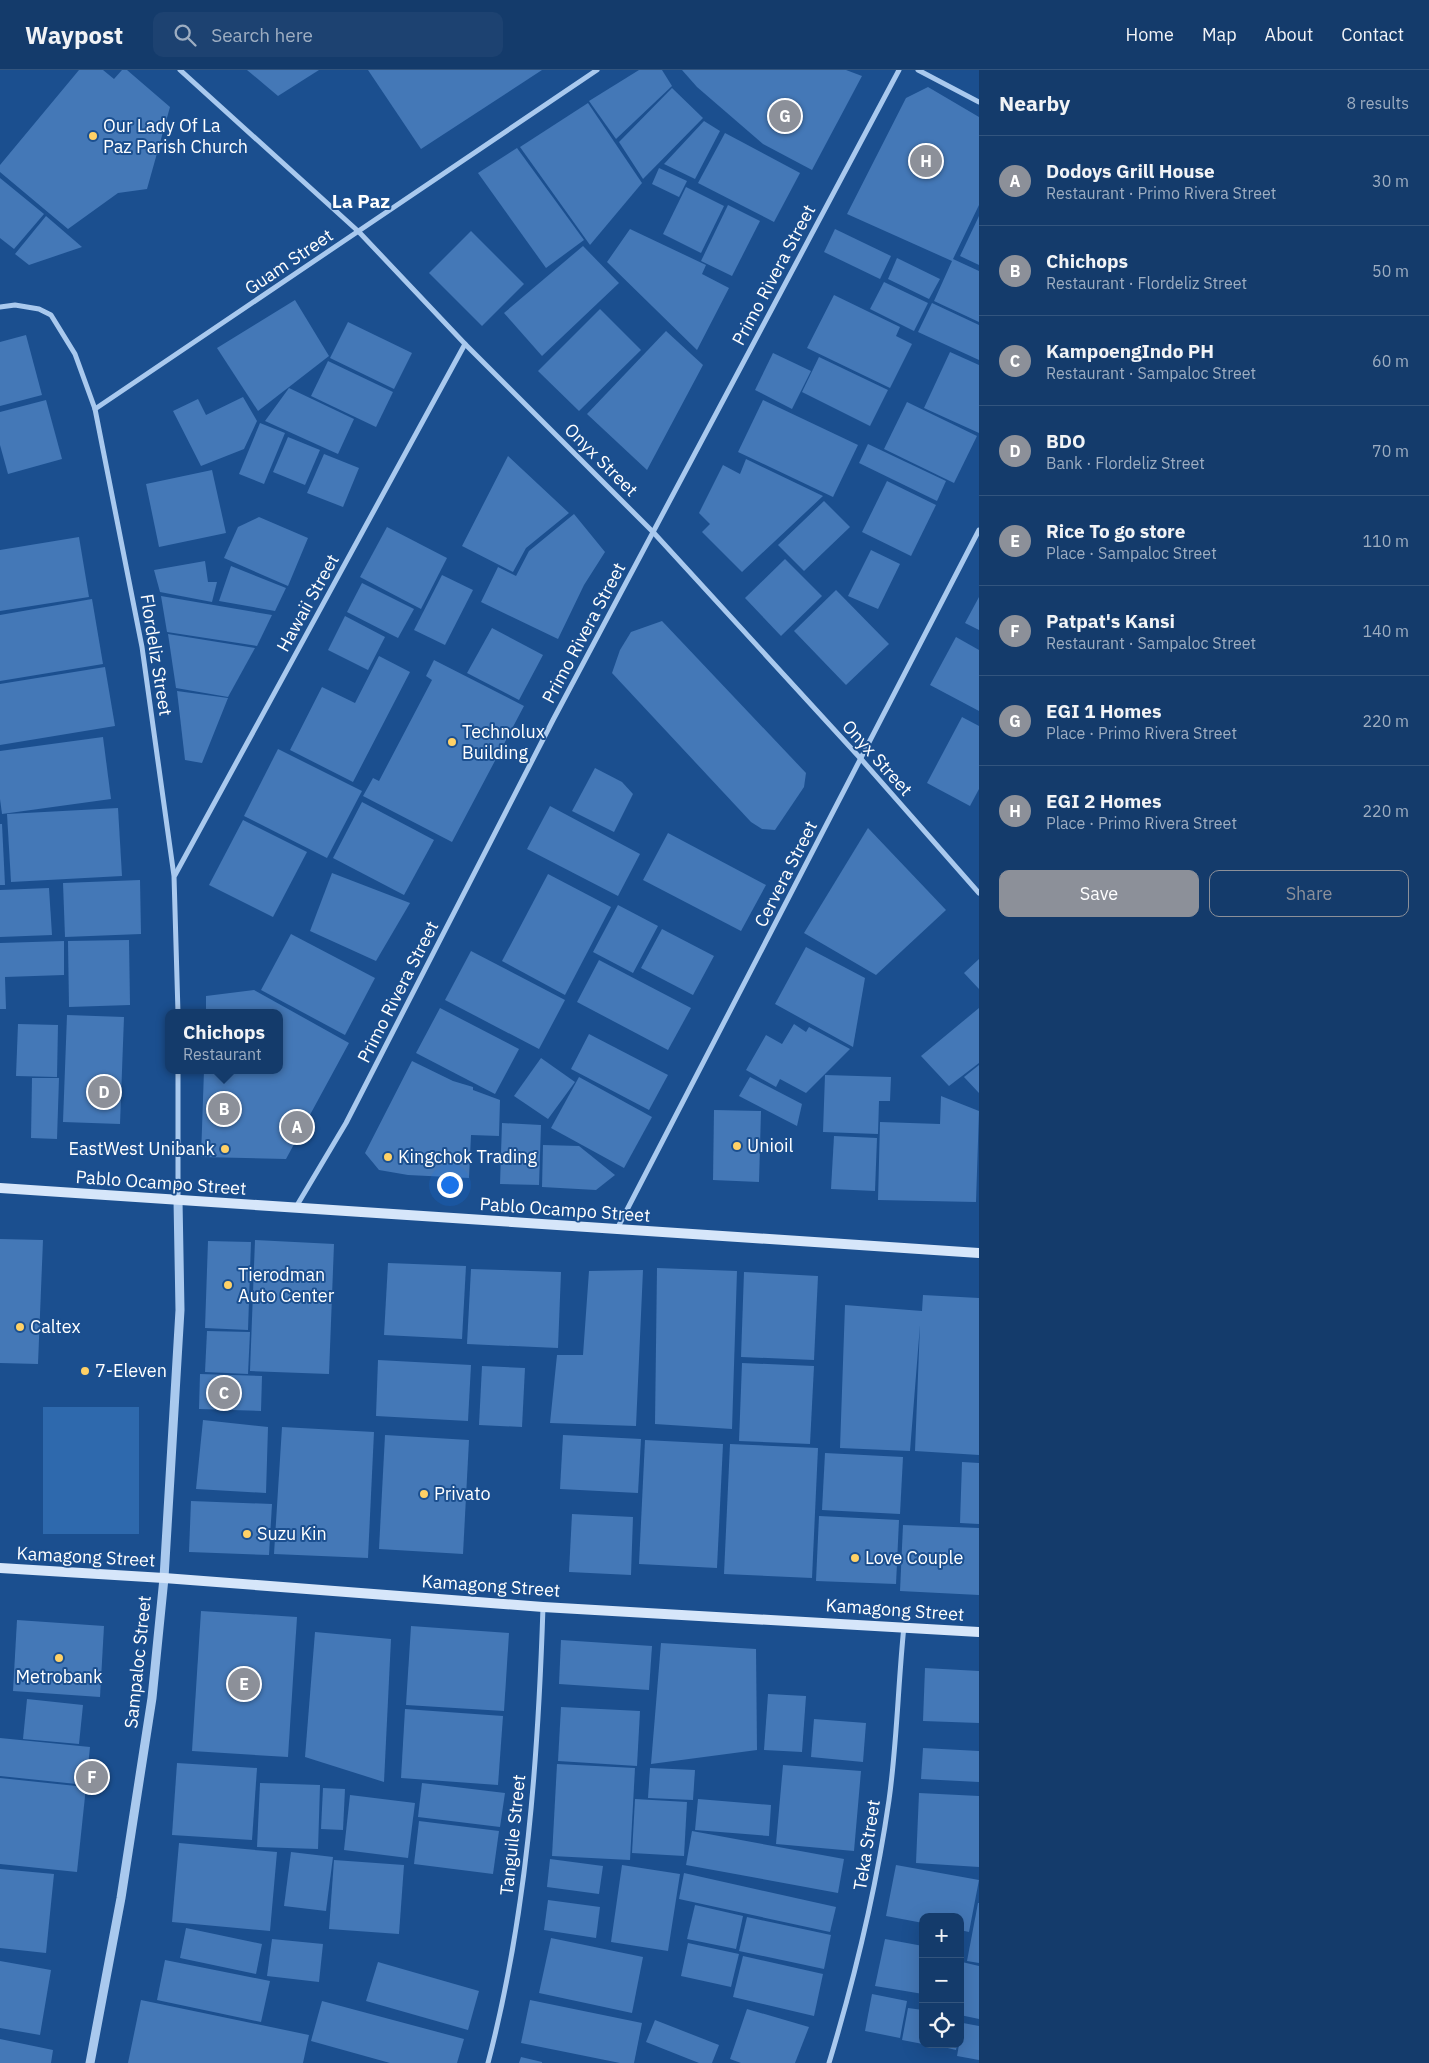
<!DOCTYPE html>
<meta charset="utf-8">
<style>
:root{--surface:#143b6b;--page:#1d4271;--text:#f1f3f6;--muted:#9dadc1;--line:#33557e;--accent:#8c9099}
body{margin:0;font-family:"IBM Plex Sans",sans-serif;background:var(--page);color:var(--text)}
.controls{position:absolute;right:15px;bottom:15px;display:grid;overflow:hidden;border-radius:10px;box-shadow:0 5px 20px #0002}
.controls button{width:45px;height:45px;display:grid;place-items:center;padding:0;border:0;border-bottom:1px solid var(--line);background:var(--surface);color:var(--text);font:25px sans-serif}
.you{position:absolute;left:449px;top:1114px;width:18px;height:18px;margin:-12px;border:4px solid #fff;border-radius:50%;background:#1a73e8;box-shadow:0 0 0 8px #1a73e833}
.badge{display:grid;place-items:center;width:32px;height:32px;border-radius:50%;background:var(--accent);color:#fff;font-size:16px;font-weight:700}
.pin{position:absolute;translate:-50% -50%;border:2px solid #fff;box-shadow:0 1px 5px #0006}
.popup{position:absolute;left:165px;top:939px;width:118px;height:65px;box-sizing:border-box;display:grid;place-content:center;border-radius:10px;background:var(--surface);filter:drop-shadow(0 1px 4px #0005);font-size:16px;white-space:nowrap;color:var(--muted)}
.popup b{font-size:19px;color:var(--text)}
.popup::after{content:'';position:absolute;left:50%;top:100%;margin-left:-10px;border:10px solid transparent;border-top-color:var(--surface)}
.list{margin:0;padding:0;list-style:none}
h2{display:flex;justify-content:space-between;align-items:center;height:65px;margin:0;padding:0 20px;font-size:21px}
h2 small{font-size:16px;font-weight:400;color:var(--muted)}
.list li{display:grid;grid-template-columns:32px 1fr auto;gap:15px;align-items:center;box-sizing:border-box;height:90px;padding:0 20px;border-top:1px solid var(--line)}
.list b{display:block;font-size:19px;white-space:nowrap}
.list p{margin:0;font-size:16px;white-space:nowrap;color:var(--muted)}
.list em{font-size:16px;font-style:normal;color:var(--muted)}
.actions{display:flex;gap:10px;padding:15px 20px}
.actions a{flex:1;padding:11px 0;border:1px solid var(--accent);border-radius:10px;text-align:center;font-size:18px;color:var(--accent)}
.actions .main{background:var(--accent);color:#fff}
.icon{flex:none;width:28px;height:28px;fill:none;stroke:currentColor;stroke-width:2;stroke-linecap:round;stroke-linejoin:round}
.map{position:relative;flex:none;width:979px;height:1993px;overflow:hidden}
header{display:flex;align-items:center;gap:30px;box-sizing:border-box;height:70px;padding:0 25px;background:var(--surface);border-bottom:1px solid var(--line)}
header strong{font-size:24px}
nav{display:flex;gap:28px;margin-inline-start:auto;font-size:18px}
.search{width:350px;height:45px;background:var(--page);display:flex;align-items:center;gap:12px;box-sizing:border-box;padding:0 18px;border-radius:10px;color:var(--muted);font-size:19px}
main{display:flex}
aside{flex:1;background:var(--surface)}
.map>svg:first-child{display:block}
</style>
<header>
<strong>Waypost</strong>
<div class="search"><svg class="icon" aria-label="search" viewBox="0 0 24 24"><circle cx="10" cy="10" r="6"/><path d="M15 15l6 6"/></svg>Search here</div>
<nav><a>Home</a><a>Map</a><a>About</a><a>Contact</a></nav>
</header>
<main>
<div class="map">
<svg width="979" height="1993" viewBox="0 0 979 1993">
<rect width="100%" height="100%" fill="#1b4f8f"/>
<!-- green -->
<rect fill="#2e69ad" x="43" y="1337" width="96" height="127"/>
<!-- building -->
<g fill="#4478b7">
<polygon points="79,0 103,0 114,9 122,0 127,0 170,37 147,119 118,123 68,159 0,102 0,95"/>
<polygon points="247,0 319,0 278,26"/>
<polygon points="368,0 542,0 421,79"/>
<polygon points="639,0 662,0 672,16 616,69 589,31"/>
<polygon points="682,0 846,0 862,6 812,100 763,74 697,17"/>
<polygon points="928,17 979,47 979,135 953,189 979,201 979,252 934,231 952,191 847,144 906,28"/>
<polygon points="672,18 703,48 643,109 619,72"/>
<polygon points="588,33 642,113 590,175 520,77"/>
<polygon points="704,51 720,61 695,109 664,94"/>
<polygon points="725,63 800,103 774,152 698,113"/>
<polygon points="517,78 584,170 546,198 478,103"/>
<polygon points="659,98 687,111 679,127 652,114"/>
<polygon points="0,108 44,144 14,179 0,168"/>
<polygon points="686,117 724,136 701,183 663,164"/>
<polygon points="728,135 760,151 732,206 701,191"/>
<polygon points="46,146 82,177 29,195 15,184"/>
<polygon points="979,146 979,195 960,186"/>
<polygon points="630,159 706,195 702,204 729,218 697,280 607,192"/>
<polygon points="835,159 891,186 880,209 824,182"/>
<polygon points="471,161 524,214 482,256 429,203"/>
<polygon points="583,176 619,213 542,286 504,243"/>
<polygon points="897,188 940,209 929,229 888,209"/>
<polygon points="884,212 928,233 914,261 870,239"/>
<polygon points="834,225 900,257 896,266 912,274 890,318 807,278"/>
<polygon points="295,230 329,286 258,341 217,278"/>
<polygon points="932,233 979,255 979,290 918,262"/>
<polygon points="600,239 641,280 579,341 538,301"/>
<polygon points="348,252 412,283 394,319 330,288"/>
<polygon points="666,261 703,295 647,400 587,344"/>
<polygon points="26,265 42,325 0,336 0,272"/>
<polygon points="950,282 979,295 979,363 924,338"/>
<polygon points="773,283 811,301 792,339 755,320"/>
<polygon points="819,287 888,320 870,356 802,322"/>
<polygon points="328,291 393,322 376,357 311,326"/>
<polygon points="289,318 354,349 338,384 265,351"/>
<polygon points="243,327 257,351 244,379 201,396 173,341 198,329 206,345"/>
<polygon points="46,330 62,389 8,404 0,375 0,342"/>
<polygon points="763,330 858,375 833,427 738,382"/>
<polygon points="907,332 977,366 954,413 884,379"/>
<polygon points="260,353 285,363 264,414 239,404"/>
<polygon points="288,367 320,380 305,415 273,402"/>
<polygon points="868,374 946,411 937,431 859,393"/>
<polygon points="324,384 359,398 343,437 307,423"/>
<polygon points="508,386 569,443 526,478 513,502 462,476"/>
<polygon points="746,389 823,426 742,502 702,462 710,454 699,443 723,395 740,404"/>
<polygon points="212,400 226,463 159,477 146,414"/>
<polygon points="887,411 936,435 911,486 862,462"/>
<polygon points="824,431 850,457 804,501 778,475"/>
<polygon points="574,444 605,482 584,515 558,569 481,532 498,497 516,506 529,481"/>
<polygon points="259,447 308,468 288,516 224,488 238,457"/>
<polygon points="387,457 447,488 421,539 360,507"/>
<polygon points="79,467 89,527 0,541 0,480"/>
<polygon points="871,480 900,494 878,539 848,526"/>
<polygon points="785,489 822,526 781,566 745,528"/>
<polygon points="205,491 208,512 217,512 212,532 160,522 154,500"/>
<polygon points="231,496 286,518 275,541 219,531"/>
<polygon points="442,505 473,520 445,575 414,560"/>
<polygon points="362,513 414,539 398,568 347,542"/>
<polygon points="836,520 889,574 846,615 794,561"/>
<polygon points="161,526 272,545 257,576 167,562"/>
<polygon points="979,527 979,560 965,553"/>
<polygon points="92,529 103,594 0,611 0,545"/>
<polygon points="345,546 385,567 368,600 328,580"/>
<polygon points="662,551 806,703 804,717 775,760 762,759 751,752 612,603 620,580 631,562"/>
<polygon points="492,558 543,585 519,630 467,603"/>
<polygon points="168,564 255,578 228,627 176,618"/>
<polygon points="956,567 979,580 979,641 930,615"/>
<polygon points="379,586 410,602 353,712 290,680 322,617 355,633"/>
<polygon points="434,590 524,636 452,772 363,726 373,708 379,711 432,610 426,606"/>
<polygon points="105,597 115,656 0,675 0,614"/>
<polygon points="177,621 228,628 202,693 185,690"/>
<polygon points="962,647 979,656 979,719 970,736 927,713"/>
<polygon points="103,667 111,729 2,744 0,729 0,681"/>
<polygon points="278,679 362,721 327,788 244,746"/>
<polygon points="595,698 622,712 633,724 614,762 572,741"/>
<polygon points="362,732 434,770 404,825 333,788"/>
<polygon points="550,736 640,784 618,826 527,779"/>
<polygon points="118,738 122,806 11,812 7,744"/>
<polygon points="243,750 307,782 273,847 209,815"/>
<polygon points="0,754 2,754 5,815 0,815"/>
<polygon points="868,758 946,840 876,905 804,863"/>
<polygon points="668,763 766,815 741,861 643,810"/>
<polygon points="332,803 410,833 376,891 310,861"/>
<polygon points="548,804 611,837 565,925 502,891"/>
<polygon points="140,810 141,864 65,867 63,813"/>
<polygon points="49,818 52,865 0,867 0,820"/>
<polygon points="618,835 658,856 633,903 593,882"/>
<polygon points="662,859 714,886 693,925 641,898"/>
<polygon points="291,864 375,908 345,965 261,920"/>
<polygon points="129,870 130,935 69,937 68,871"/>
<polygon points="64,871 64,905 5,907 6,939 0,939 0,873"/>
<polygon points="806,877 865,908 853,977 775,934"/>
<polygon points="471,881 565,930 539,979 445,930"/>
<polygon points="979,889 979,919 964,903"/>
<polygon points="599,890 691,938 668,980 577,932"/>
<polygon points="254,920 349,973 286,1089 201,1087 204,1000 279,1000 279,943 206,943 206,926"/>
<polygon points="440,938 519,979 495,1024 416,983"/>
<polygon points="979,938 979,993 949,1016 921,986"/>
<polygon points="67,945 124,947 120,1054 63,1052"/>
<polygon points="18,954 58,955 57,1007 16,1006"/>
<polygon points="794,954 806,962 809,957 850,979 806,1023 780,1009 776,1017 746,1000 766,965 782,974"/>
<polygon points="589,964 668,1005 649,1040 571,999"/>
<polygon points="541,988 575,1012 548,1049 514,1026"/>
<polygon points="412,991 453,1011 473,1017 473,1020 500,1030 499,1066 471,1065 469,1108 408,1105 379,1100 365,1083"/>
<polygon points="979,995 979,1023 964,1007"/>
<polygon points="825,1005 891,1007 890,1031 879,1031 878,1064 823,1062"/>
<polygon points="579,1007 652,1047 624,1098 551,1058"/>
<polygon points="750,1007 802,1034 797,1056 739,1026"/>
<polygon points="32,1008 59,1008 57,1069 31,1068"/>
<polygon points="941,1026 979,1041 976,1132 878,1130 880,1052 940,1054"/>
<polygon points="714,1040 761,1041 759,1112 713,1110"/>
<polygon points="502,1053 541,1055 539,1115 500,1114"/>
<polygon points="834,1066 877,1068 875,1121 831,1119"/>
<polygon points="543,1075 579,1076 615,1105 596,1120 542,1117"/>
<polygon points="0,1169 43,1170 38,1294 0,1293"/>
<polygon points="255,1170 334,1174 329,1304 250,1301"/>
<polygon points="208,1171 251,1172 248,1260 205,1258"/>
<polygon points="388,1193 466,1196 462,1269 384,1265"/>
<polygon points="657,1198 737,1201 732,1359 655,1354"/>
<polygon points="471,1199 561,1202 558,1278 467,1274"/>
<polygon points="643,1200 636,1356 550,1353 557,1285 583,1285 589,1201"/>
<polygon points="744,1202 818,1206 814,1290 741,1287"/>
<polygon points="923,1225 979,1228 979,1385 915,1381 920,1255 910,1381 840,1378 845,1235 922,1241"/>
<polygon points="207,1261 250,1262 248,1304 205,1302"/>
<polygon points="378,1290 471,1295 468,1351 376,1346"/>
<polygon points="742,1293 814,1296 810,1374 739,1371"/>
<polygon points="482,1296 525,1298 522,1357 479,1355"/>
<polygon points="200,1304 262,1306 261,1341 199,1339"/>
<polygon points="203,1350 268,1357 266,1423 196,1419"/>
<polygon points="282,1357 374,1362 368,1488 274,1484"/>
<polygon points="385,1365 469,1370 463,1484 379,1479"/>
<polygon points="563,1365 641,1369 638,1423 560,1419"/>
<polygon points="645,1370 723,1374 717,1498 639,1494"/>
<polygon points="730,1374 818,1378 812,1508 724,1504"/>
<polygon points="825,1383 903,1387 900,1444 822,1440"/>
<polygon points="962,1392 979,1393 979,1454 960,1453"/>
<polygon points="191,1431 272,1434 269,1485 189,1482"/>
<polygon points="572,1444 633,1447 631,1505 569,1502"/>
<polygon points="819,1446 899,1450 896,1514 816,1511"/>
<polygon points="903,1455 979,1458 979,1525 900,1521"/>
<polygon points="201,1541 297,1547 288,1687 192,1681"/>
<polygon points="17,1550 104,1556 100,1627 13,1621"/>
<polygon points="411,1556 509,1563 504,1641 406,1635"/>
<polygon points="315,1562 391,1569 384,1712 305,1687"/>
<polygon points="561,1570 652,1576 649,1620 559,1614"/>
<polygon points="661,1573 756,1579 757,1680 651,1694"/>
<polygon points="925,1598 979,1601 979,1653 923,1651"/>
<polygon points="768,1624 806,1626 802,1682 764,1680"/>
<polygon points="27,1629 83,1635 79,1674 23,1669"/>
<polygon points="561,1637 640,1641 637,1696 558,1691"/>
<polygon points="405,1639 503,1646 498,1715 401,1708"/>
<polygon points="814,1649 866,1653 863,1692 811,1687"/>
<polygon points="0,1668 90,1677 86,1715 0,1706"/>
<polygon points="923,1678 979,1681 979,1712 921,1709"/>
<polygon points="177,1693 257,1698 252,1770 172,1765"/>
<polygon points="557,1694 635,1698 630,1790 552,1786"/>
<polygon points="783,1695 861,1701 854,1781 776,1774"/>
<polygon points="650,1698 695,1700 693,1730 648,1728"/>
<polygon points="0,1708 86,1717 77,1802 0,1794"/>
<polygon points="260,1713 320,1715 318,1779 257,1777"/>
<polygon points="422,1713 505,1723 500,1757 418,1747"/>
<polygon points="323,1718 345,1719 343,1760 321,1759"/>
<polygon points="919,1723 979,1726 979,1797 916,1793"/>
<polygon points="350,1725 415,1733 408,1788 344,1780"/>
<polygon points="635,1729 687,1732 684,1786 632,1783"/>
<polygon points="698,1729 771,1735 769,1766 695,1760"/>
<polygon points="419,1751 499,1761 493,1804 414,1794"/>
<polygon points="692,1761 844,1789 838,1823 686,1795"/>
<polygon points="179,1773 277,1782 270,1861 172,1852"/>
<polygon points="291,1782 333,1787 326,1841 284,1836"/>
<polygon points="550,1789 603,1796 599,1824 547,1817"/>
<polygon points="334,1790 404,1795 399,1864 329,1859"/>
<polygon points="622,1795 680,1804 668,1881 611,1872"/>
<polygon points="896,1795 979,1810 969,1862 960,1860 960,1847 923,1847 923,1853 886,1846"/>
<polygon points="0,1799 54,1804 46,1883 0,1878"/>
<polygon points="684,1803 836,1837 830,1862 679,1829"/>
<polygon points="548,1830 600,1837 596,1868 544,1860"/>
<polygon points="978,1833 979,1833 979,1893 967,1891"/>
<polygon points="695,1835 743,1846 736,1879 687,1869"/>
<polygon points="747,1847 831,1865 824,1899 739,1881"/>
<polygon points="186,1858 262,1874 256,1904 180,1888"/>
<polygon points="551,1868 643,1887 632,1943 539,1923"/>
<polygon points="272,1869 323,1874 319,1912 267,1906"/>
<polygon points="885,1869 923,1876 923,1924 875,1916"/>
<polygon points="688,1873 739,1884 731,1917 681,1906"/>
<polygon points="743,1886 823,1904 814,1946 733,1927"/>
<polygon points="165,1890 270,1911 261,1952 157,1930"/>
<polygon points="0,1891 51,1900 40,1965 0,1958"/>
<polygon points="378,1892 479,1921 468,1960 366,1931"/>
<polygon points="962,1892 979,1896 979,1949 960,1945"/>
<polygon points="872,1924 907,1931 900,1968 865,1961"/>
<polygon points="141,1930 309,1965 303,1993 128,1993"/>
<polygon points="530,1930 642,1953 634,1993 620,1993 521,1973"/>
<polygon points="322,1931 464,1969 457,1993 390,1993 311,1971"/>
<polygon points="908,1938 923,1940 923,1974 902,1970"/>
<polygon points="747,1939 809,1957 795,1993 741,1993 730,1989"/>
<polygon points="655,1950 719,1975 712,1993 699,1993 646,1972"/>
<polygon points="963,1953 979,1956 979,1990 957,1986"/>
<polygon points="0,1969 53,1980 51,1993 0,1993"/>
<polygon points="931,1974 957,1974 956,1980"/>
<polygon points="521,1987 542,1992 542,1993 519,1993"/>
</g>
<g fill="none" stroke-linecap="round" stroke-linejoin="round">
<!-- minor -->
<g stroke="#a9c9ee" stroke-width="5">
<polyline points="180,0 359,162 465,274 653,462 861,689 979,823"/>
<polyline points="918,0 979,32"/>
<polyline points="0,237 15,235 39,239 51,245 75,284 95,339 142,577 174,806 178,943"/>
<polyline points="95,339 597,0"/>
<polyline points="175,805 465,274"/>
<polyline points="178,1130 178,1000"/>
<polyline points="296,1137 346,1053 553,650 899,0"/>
<polyline points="617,1159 979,460"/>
<path d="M 488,1993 C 527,1844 538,1690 543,1537"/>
<path d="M 829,1993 C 855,1907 876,1820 889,1730 C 897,1673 898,1614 904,1556"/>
</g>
<!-- tertiary -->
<polyline stroke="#a9c9ee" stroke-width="9" points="90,1993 121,1828 152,1628 164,1508 180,1240 178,1130"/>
<!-- secondary -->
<g stroke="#d6e6fa" stroke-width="10">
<polyline points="0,1118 979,1183"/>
<polyline points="0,1498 164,1508 543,1537 979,1562"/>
</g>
</g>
<!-- markers -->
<g fill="#ffd166" stroke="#1b4f8f" stroke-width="2">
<circle cx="93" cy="66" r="5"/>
<circle cx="452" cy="672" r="5"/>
<circle cx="737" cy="1076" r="5"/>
<circle cx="225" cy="1079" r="5"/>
<circle cx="388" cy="1087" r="5"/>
<circle cx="228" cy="1215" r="5"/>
<circle cx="20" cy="1257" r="5"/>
<circle cx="85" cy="1301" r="5"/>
<circle cx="424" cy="1424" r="5"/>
<circle cx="247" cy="1464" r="5"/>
<circle cx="855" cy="1488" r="5"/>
<circle cx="59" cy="1588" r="5"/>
</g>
<g text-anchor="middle" stroke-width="4" stroke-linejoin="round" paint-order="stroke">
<!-- poi labels -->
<g font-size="18" fill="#fff" stroke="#1b4f8f" text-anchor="start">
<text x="103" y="62">Our Lady Of La<tspan x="103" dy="21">Paz Parish Church</tspan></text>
<text x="462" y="668">Technolux<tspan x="462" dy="21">Building</tspan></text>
<text x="747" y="1082">Unioil</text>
<text x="215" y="1085" text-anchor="end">EastWest Unibank</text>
<text x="398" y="1093">Kingchok Trading</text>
<text x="238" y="1211">Tierodman<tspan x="238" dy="21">Auto Center</tspan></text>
<text x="30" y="1263">Caltex</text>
<text x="95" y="1307">7-Eleven</text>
<text x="434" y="1430">Privato</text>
<text x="257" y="1470">Suzu Kin</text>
<text x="865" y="1494">Love Couple</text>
<text x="59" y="1613" text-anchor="middle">Metrobank</text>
</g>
<!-- street labels -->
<g font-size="18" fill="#fff" stroke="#1b4f8f">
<text transform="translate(289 192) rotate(-34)" y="6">Guam Street</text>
<text transform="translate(774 205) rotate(-62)" y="6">Primo Rivera Street</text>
<text transform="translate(601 390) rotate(45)" y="6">Onyx Street</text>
<text transform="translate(308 533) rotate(-61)" y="6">Hawaii Street</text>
<text transform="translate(584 563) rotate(-62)" y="6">Primo Rivera Street</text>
<text transform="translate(156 585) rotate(81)" y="6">Flordeliz Street</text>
<text transform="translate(877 688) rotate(48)" y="6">Onyx Street</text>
<text transform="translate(786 804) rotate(-63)" y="6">Cervera Street</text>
<text transform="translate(398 922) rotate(-63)" y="6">Primo Rivera Street</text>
<text transform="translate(161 1113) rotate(4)" y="6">Pablo Ocampo Street</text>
<text transform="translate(565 1140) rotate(4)" y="6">Pablo Ocampo Street</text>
<text transform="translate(86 1487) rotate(3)" y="6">Kamagong Street</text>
<text transform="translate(491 1516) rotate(4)" y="6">Kamagong Street</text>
<text transform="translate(895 1540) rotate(4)" y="6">Kamagong Street</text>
<text transform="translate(138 1592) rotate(-84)" y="6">Sampaloc Street</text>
<text transform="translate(513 1765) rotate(-84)" y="6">Tanguile Street</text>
<text transform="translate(867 1775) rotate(-81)" y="6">Teka Street</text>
</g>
<!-- neighbourhood labels -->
<g font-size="19" font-weight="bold" fill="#fff" stroke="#1b4f8f">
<text x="361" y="138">La Paz</text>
</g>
</g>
</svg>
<div class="controls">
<button>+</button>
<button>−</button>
<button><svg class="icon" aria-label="locate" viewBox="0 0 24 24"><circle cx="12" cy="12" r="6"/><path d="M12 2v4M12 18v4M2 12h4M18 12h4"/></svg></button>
</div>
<div class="you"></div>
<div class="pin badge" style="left:297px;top:1057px">A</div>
<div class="pin badge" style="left:224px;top:1039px">B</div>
<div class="popup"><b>Chichops</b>Restaurant</div>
<div class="pin badge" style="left:224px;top:1323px">C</div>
<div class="pin badge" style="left:104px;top:1022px">D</div>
<div class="pin badge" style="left:244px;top:1614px">E</div>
<div class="pin badge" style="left:92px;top:1707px">F</div>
<div class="pin badge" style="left:785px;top:46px">G</div>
<div class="pin badge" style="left:926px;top:91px">H</div>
</div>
<aside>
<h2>Nearby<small>8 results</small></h2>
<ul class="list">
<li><span class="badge">A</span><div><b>Dodoys Grill House</b><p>Restaurant · Primo Rivera Street</p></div><em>30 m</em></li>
<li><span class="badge">B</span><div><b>Chichops</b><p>Restaurant · Flordeliz Street</p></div><em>50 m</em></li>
<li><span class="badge">C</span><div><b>KampoengIndo PH</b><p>Restaurant · Sampaloc Street</p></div><em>60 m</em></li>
<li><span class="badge">D</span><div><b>BDO</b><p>Bank · Flordeliz Street</p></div><em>70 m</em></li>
<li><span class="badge">E</span><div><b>Rice To go store</b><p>Place · Sampaloc Street</p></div><em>110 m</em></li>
<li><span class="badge">F</span><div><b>Patpat's Kansi</b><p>Restaurant · Sampaloc Street</p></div><em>140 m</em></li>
<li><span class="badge">G</span><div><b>EGI 1 Homes</b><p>Place · Primo Rivera Street</p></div><em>220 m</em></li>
<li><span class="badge">H</span><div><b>EGI 2 Homes</b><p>Place · Primo Rivera Street</p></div><em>220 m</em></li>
</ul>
<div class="actions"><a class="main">Save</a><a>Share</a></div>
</aside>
</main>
